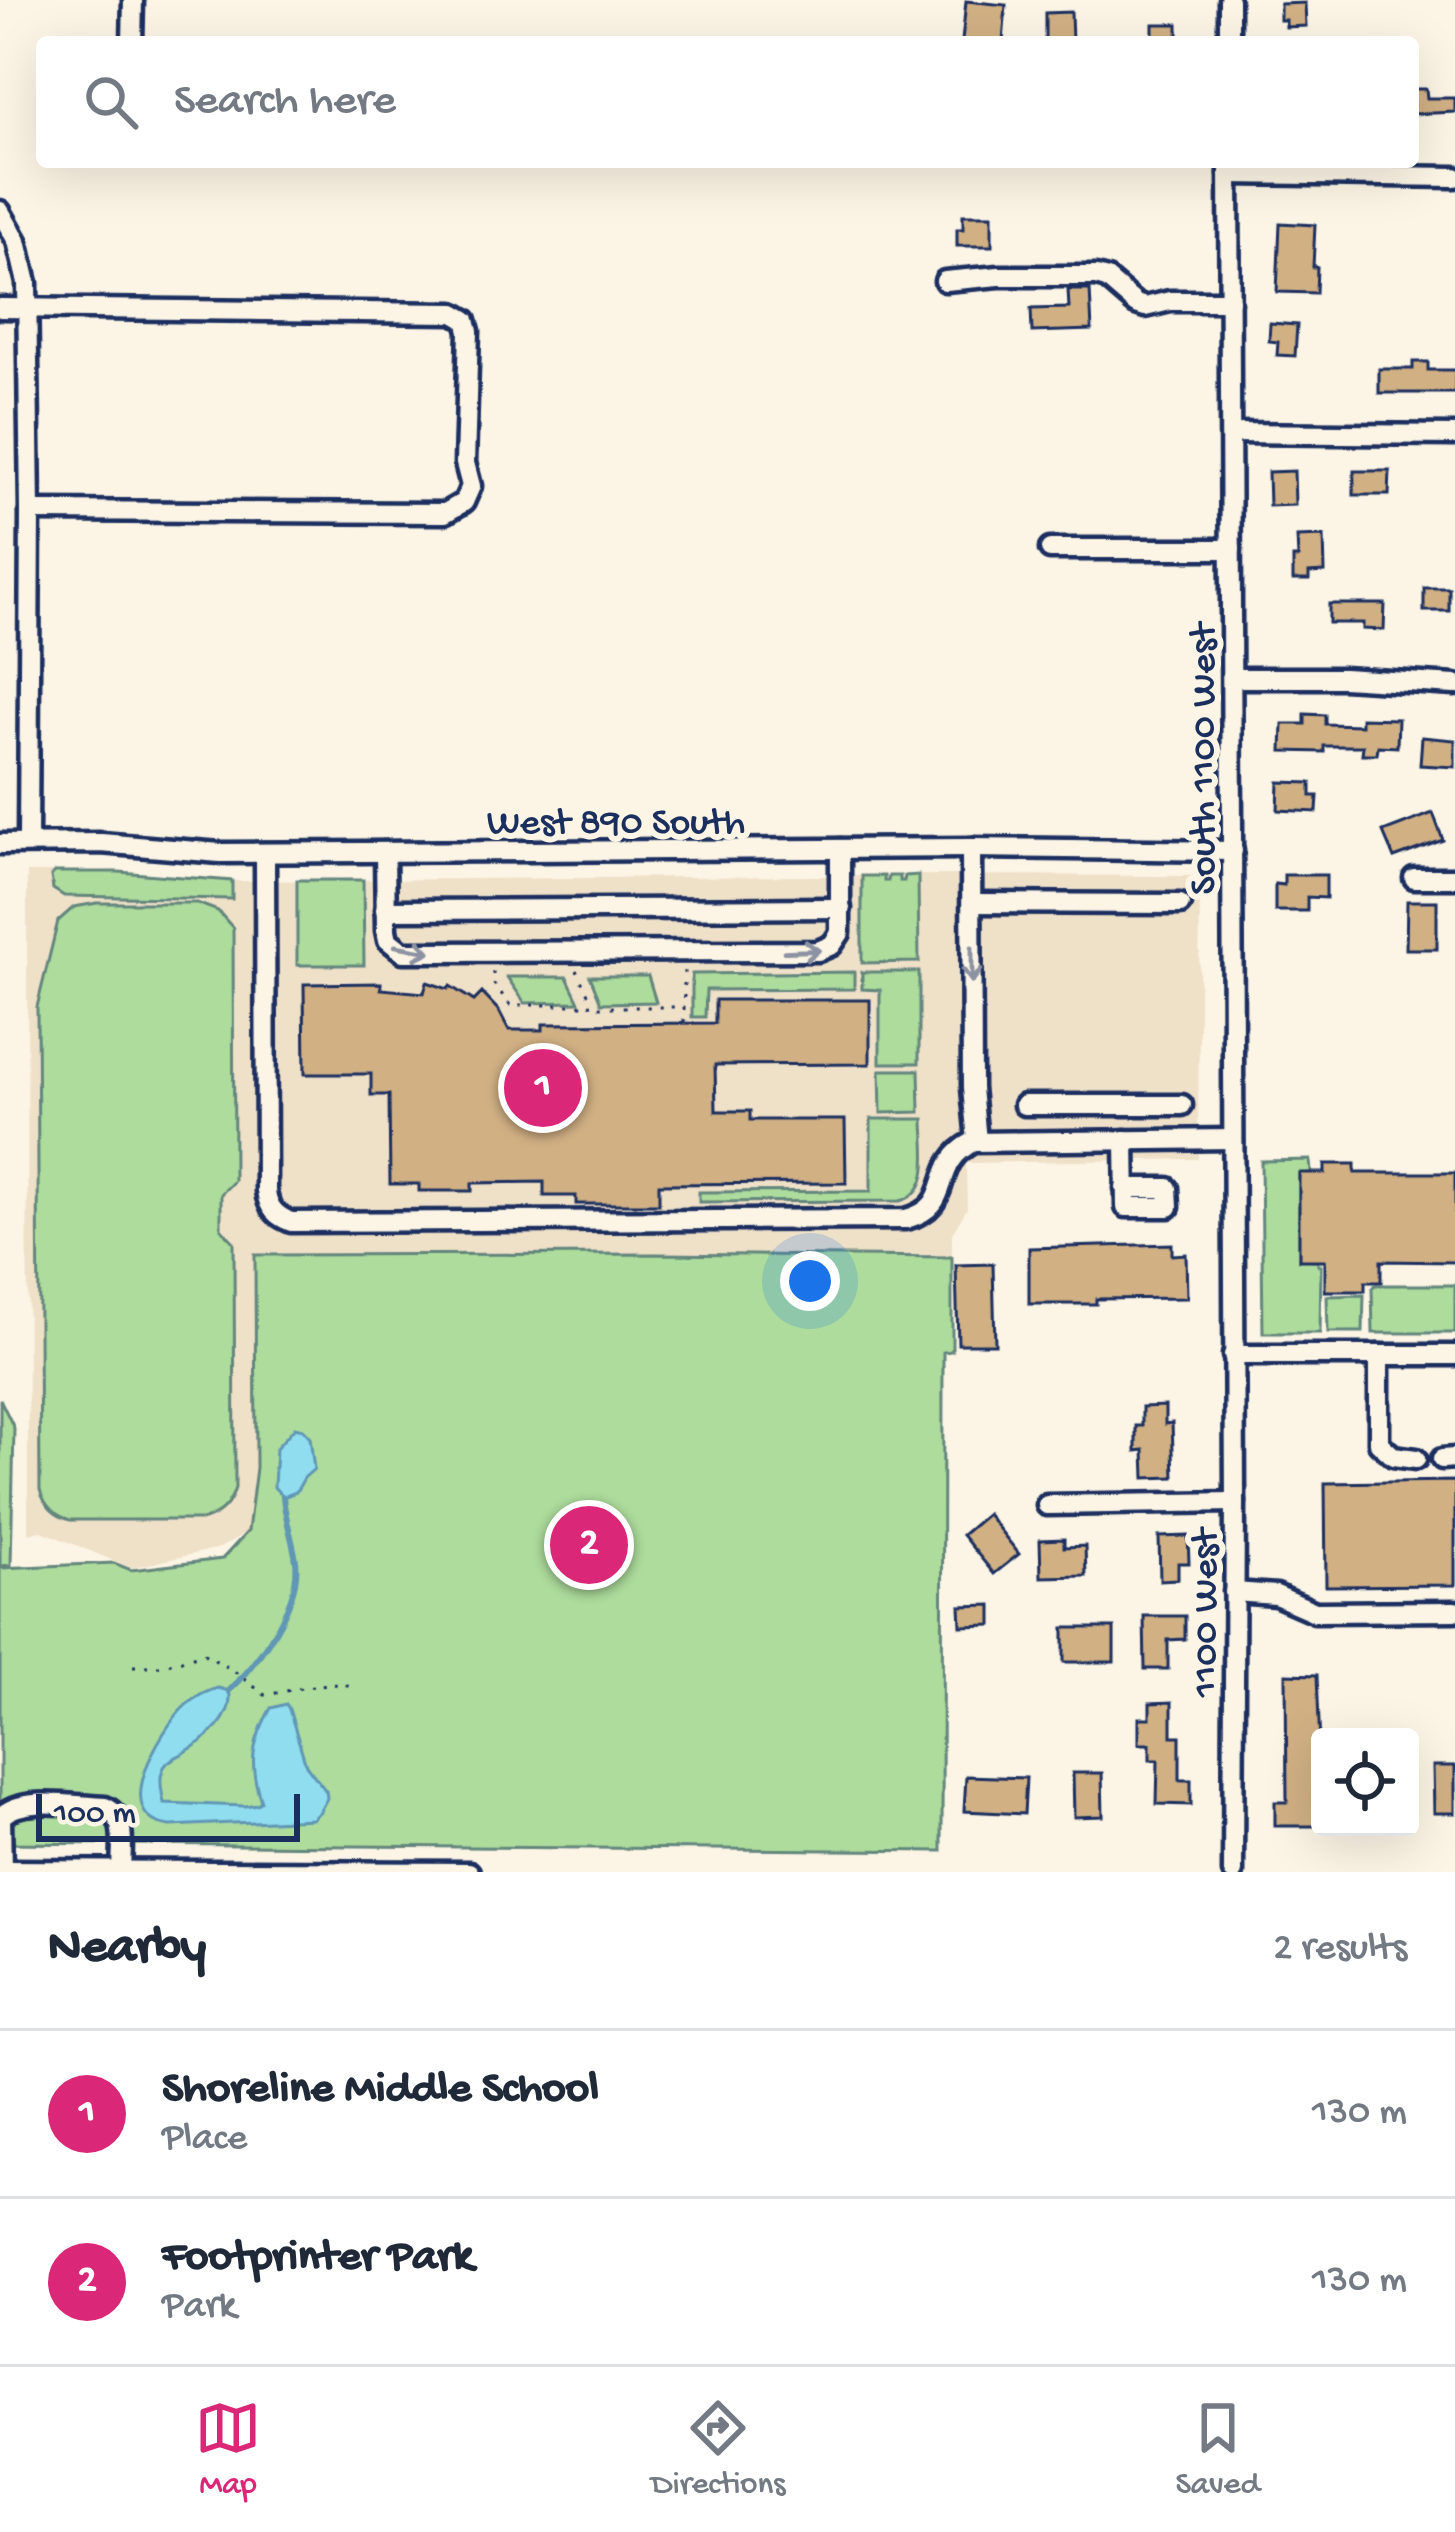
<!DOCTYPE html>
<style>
:root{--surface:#fff;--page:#f6f6f7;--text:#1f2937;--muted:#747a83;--line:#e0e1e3;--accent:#db2777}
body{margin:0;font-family:"Gochi Hand",sans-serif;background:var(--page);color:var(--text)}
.controls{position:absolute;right:36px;bottom:36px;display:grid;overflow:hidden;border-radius:12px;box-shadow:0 12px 48px #0002}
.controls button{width:108px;height:108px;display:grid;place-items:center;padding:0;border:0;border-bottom:3px solid var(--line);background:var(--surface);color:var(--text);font:60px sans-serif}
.scale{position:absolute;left:36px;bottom:30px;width:264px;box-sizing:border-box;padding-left:12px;border:6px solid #1b2f5e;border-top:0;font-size:33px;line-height:42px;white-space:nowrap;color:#1b2f5e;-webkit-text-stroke:9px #fcf5e5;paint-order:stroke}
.you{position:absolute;left:810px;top:1281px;width:42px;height:42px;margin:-30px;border:9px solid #fff;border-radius:50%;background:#1a73e8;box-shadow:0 0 0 18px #1a73e833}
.badge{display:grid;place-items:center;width:78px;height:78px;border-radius:50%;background:var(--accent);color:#fff;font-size:39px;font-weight:700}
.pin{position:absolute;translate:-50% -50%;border:6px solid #fff;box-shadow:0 3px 12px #0006}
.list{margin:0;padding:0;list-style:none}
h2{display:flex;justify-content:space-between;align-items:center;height:156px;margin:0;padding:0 48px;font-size:51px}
h2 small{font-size:39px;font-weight:400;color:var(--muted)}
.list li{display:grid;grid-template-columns:78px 1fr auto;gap:36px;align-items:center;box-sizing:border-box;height:168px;padding:0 48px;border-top:3px solid var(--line)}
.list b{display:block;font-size:45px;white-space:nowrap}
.list p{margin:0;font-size:39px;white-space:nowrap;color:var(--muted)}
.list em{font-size:39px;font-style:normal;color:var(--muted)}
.icon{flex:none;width:66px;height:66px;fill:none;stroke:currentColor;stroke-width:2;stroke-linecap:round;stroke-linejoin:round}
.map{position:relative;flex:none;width:1455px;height:1872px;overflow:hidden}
.search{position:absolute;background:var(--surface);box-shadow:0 12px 48px #0002;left:36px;right:36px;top:36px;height:132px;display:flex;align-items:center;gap:30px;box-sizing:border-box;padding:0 42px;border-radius:12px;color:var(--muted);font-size:45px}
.sheet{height:492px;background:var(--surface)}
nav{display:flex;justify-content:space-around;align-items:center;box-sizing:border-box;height:168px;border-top:3px solid var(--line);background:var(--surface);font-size:33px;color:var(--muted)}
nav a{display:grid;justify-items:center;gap:6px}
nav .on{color:var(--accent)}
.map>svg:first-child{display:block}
</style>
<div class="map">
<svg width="1455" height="1872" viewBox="0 0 1455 1872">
<rect width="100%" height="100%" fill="#fcf5e5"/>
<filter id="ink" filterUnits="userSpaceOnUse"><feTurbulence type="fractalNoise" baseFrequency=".00833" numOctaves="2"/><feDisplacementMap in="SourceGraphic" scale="24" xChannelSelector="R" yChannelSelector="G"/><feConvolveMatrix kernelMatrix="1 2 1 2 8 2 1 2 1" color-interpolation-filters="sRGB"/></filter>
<g filter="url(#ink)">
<!-- built -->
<polygon fill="#efe0c8" points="27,872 119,872 232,881 918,875 1200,876 1198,1159 966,1163 967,1208 952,1234 952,1257 255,1255 256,1468 248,1531 220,1548 131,1568 42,1531 28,1533"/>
<!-- green -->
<g fill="#addc9c" stroke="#64867d" stroke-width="3">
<polygon points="55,872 119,872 232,881 232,899 64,896 53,889 51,876"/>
<polygon points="918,875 919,962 862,963 862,876 884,876 884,881 888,881 889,876 900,876 900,881 904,881 905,876"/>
<polygon points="297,880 363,880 364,965 297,965"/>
<path d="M 97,903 L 197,903 L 218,911 L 233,928 L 234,1181 L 221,1194 L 221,1228 L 234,1242 L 235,1488 C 230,1505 221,1514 204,1520 L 70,1520 C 54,1515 45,1506 40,1490 L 37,1007 L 58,921 L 74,907 Z"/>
<polygon points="854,972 854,989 706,990 705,1017 692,1017 692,974"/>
<polygon points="862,972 919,972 919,1063 880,1063 880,990 862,989"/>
<polygon points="590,976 648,976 656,1002 601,1003"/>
<polygon points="507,977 567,977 579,1002 525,1003"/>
<polygon points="880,1070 919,1070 920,1112 881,1113"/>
<path d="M 871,1119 L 924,1119 C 924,1147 935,1192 900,1201 L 699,1202 L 699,1192 L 871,1191 Z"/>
<polygon points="1310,1160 1311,1173 1299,1174 1299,1259 1318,1260 1318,1265 1321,1265 1320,1333 1263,1333 1261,1161"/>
<polygon points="656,1254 952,1257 952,1351 943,1352 942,1851 0,1843 0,1568 114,1563 131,1570 222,1559 248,1531 256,1468 255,1255"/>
<polygon points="1375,1285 1455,1285 1455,1333 1373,1333 1372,1288"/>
<polygon points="1364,1295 1363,1332 1328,1332 1327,1296"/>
<polygon points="0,1399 14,1428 11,1565 0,1566"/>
</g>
<!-- water -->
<g fill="#90ddef" stroke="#6197b5" stroke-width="3">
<polygon points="295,1427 303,1429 310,1437 314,1469 304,1478 296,1492 283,1497 274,1487 276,1448"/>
<path d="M 218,1688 L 229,1691 C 236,1718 205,1740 184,1753 C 175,1758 165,1761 162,1772 C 159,1781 162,1794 164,1803 L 245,1806 L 257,1804 L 261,1801 C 248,1764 252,1741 271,1708 L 286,1704 L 289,1709 L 306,1765 L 326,1791 L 327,1798 L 320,1811 L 312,1819 L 171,1826 C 107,1820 160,1730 185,1706 C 195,1697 206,1691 218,1688 Z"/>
</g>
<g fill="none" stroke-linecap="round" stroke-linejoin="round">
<!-- stream -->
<path stroke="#6197b5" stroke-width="6" d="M 229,1691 C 258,1661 301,1605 296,1561 C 293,1539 285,1519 283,1497"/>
</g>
<!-- building -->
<g fill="#d1b084" stroke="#1b2f5e" stroke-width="3">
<polygon points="966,1 1006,5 1003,42 962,41"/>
<polygon points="1305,3 1306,26 1286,27 1286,20 1280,20 1280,4"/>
<polygon points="1071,12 1072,42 1045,42 1045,13"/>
<rect x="1153" y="24" width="25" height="18"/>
<polygon points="1413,89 1426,89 1427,98 1455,98 1455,112 1413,114"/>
<polygon points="963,215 992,215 992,246 957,246 957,229 963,229"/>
<polygon points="1280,223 1315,225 1313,267 1317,267 1316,293 1277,292"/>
<polygon points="1068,290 1090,290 1092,330 1032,332 1031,309 1069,308"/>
<polygon points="1270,323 1297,325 1295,356 1277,355 1278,342 1269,341"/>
<polygon points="1413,362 1428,362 1428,370 1455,370 1455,393 1379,393 1379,369 1413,369"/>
<polygon points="1294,471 1295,505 1269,506 1268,472"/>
<polygon points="1354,471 1390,471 1389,495 1354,495"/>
<polygon points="1324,536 1325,572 1309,573 1309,580 1293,580 1293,558 1298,558 1297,537"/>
<rect x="1424" y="588" width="25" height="23"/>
<polygon points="1329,604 1385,604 1384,630 1363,629 1363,623 1329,623"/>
<polygon points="1305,714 1325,715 1325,724 1361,725 1361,718 1398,719 1397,747 1378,746 1377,754 1362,754 1363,746 1324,746 1324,752 1282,751 1283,724 1305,724"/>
<polygon points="1422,737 1455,740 1455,767 1420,765"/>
<polygon points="1279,782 1311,783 1311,796 1318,796 1317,812 1278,810"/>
<polygon points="1433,813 1443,840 1394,858 1383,832"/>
<polygon points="1284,875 1326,875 1326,898 1307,897 1307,911 1275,911 1275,884 1284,885"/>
<polygon points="1407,901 1437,901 1437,949 1406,949"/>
<polygon points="427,982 448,989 450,986 474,1001 482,993 499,1011 509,1030 543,1030 543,1024 715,1023 715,1000 870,1000 870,1064 715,1065 716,1111 750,1111 750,1120 845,1120 846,1183 659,1184 659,1204 576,1204 576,1196 544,1196 544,1182 472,1183 472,1191 419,1191 419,1184 390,1184 389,1095 371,1095 371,1074 305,1074 304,984 381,983 381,989 424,993"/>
<polygon points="1325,1164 1355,1164 1355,1173 1455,1173 1455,1262 1381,1261 1381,1282 1365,1282 1365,1291 1325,1291 1325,1260 1299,1260 1299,1173 1325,1173"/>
<polygon points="1172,1244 1172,1255 1186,1254 1187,1298 1096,1299 1096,1304 1029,1304 1029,1248"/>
<polygon points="993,1264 995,1344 958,1344 956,1265"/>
<polygon points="1165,1406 1165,1424 1172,1423 1174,1477 1145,1478 1144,1450 1136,1451 1136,1426 1142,1426 1142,1407"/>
<polygon points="1455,1481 1455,1585 1326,1586 1325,1483"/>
<polygon points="987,1514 1019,1554 994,1574 962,1535"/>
<polygon points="1188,1536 1189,1563 1178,1563 1178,1579 1160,1580 1159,1537"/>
<polygon points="1064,1539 1064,1547 1085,1546 1086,1576 1041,1577 1040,1540"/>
<polygon points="992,1605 992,1625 961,1626 960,1606"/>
<polygon points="1144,1616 1185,1616 1185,1639 1168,1640 1168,1669 1145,1669"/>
<rect x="1064" y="1628" width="50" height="34"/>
<polygon points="1286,1674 1317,1675 1320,1746 1316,1756 1316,1802 1320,1802 1320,1826 1275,1826 1275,1802 1287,1802"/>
<polygon points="1172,1702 1172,1736 1180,1736 1180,1780 1191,1780 1191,1805 1157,1804 1158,1760 1150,1760 1150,1744 1139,1744 1139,1718 1150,1718 1150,1703"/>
<polygon points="1433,1766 1455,1766 1455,1813 1434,1813"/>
<polygon points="1073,1773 1102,1773 1103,1816 1074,1817"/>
<polygon points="966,1776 1026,1778 1024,1814 964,1811"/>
</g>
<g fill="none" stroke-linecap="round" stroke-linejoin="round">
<defs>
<g id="minor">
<polyline points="1229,0 1229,42"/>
<polyline points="132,42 133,0"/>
<polyline points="1229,162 1235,1502 1233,1872"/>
<polyline points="1229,174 1455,177"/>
<polyline points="0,211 17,241 27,283 30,511 28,843"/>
<polyline points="945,281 999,276 1096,276 1107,279 1136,304 1145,307 1170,301 1230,301"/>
<polyline points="0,308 454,313 466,320 469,331 465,463 471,486 464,502 445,513 30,511"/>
<polyline points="1231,433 1455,435"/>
<polyline points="1050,549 1231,549"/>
<polyline points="1232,678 1343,678 1455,685"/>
<polyline points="0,844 101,843 220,853 971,848 1233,851"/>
<polyline points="971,848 972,1088 977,1141"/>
<polyline points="385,852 386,930 388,940 403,952 818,951 832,945 840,933 840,849"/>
<path d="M 265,853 L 266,1191 C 268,1208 276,1216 291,1222 L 906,1219 C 958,1205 927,1166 973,1142 L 1232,1139"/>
<polyline points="1414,878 1455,878"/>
<polyline points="972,903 1180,904"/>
<polyline points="385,910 841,908"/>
<polyline points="1024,1105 1182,1105"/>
<polyline points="1125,1188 1168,1188 1169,1207 1126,1207 1125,1140"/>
<polyline points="1233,1355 1455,1355"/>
<polyline points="1379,1355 1379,1443 1393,1456 1416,1459"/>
<polyline points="1442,1459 1455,1458"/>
<polyline points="1047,1505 1235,1502"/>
<polyline points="1234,1592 1276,1595 1315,1612 1455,1611"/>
<polyline points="0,1870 469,1872"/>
<path d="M 2,1872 L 1,1817 C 20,1795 76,1806 105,1807 C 128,1817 121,1849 121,1871"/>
</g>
</defs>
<!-- minor casing -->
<use href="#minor" stroke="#1b2f5e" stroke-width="27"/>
<!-- path -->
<g stroke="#1b2f5e" stroke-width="3" stroke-dasharray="3 9" stroke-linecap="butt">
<polyline points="576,970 589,996 591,1007 684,1007"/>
<polyline points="684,971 684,1024"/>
<polyline points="493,972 493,983 510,1005 587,1005"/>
<path d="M 133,1666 L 160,1666 L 204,1654 L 234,1671 L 265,1695 C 297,1690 323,1680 354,1686"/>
</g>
<!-- minor -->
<use href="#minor" stroke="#fcf5e5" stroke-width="18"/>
</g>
<!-- one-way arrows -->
<defs><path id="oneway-shaft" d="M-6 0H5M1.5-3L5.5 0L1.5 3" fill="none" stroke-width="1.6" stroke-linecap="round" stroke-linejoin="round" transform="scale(3)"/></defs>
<g stroke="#8c92a2">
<use href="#oneway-shaft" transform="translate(413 949) rotate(10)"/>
<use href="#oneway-shaft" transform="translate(802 951) rotate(-2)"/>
<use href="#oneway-shaft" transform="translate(972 965) rotate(90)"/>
</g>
</g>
<g text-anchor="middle" stroke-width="12" stroke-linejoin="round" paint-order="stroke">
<!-- street labels -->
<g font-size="39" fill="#1b2f5e" stroke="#fcf5e5">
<text transform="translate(1199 759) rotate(-90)" y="14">South 1100 West</text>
<text x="616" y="832">West 890 South</text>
<text transform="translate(1201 1613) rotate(-90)" y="14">1100 West</text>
</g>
</g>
</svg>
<div class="controls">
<button><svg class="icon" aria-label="locate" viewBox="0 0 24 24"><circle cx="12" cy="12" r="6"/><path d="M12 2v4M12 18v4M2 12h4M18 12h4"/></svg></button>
</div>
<div class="scale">100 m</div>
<div class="you"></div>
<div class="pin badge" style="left:543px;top:1088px">1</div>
<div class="pin badge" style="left:589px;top:1545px">2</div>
<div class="search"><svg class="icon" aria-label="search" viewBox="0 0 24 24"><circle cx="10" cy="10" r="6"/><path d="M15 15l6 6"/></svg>Search here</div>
</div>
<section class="sheet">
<h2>Nearby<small>2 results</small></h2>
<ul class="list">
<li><span class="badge">1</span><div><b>Shoreline Middle School</b><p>Place</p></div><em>130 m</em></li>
<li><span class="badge">2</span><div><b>Footprinter Park</b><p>Park</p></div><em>130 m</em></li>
</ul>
</section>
<nav>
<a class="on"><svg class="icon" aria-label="map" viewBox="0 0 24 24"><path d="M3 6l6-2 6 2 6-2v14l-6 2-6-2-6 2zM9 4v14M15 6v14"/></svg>Map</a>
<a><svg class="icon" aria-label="directions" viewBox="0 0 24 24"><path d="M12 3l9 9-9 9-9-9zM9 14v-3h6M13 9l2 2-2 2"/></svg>Directions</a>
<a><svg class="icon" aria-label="saved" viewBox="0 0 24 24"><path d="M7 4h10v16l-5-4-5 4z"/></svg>Saved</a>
</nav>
